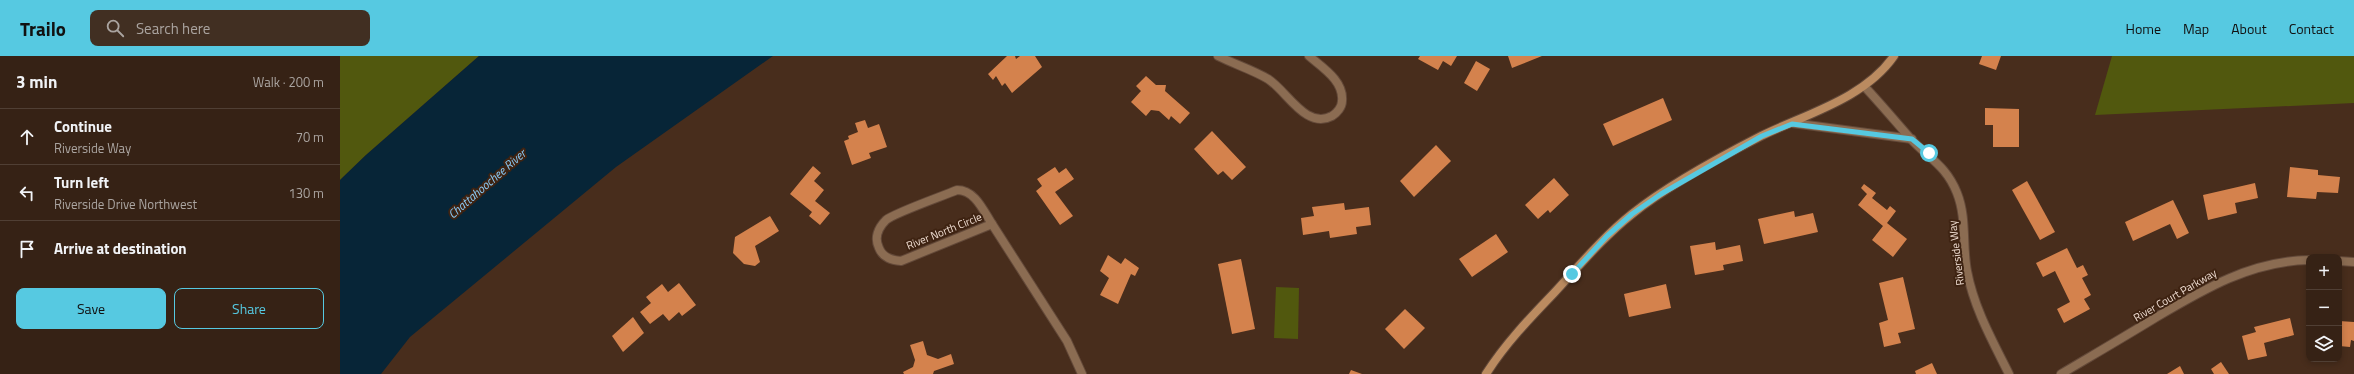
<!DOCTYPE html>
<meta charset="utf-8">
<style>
:root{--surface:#362215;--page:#412f22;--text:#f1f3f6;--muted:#aaa4a0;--line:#503f34;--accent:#56c9e1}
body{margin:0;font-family:"Titillium Web",sans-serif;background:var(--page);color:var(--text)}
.controls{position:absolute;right:12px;bottom:12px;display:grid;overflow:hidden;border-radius:8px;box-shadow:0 2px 6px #0003}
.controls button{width:36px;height:36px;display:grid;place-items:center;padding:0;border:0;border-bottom:1px solid var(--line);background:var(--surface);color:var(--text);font:20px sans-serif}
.stop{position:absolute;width:12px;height:12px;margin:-9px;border:3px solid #56c9e1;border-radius:50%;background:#fff}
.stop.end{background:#56c9e1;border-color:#fff;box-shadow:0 1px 4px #0008}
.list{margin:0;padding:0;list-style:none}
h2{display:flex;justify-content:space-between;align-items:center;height:52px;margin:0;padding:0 16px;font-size:17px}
h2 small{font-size:13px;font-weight:400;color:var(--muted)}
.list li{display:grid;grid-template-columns:26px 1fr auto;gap:12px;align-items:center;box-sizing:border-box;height:56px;padding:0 16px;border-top:1px solid var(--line)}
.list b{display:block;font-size:15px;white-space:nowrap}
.list p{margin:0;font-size:13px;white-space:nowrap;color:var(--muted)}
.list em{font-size:13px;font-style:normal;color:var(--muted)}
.actions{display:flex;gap:8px;padding:12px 16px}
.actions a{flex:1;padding:9px 0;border:1px solid var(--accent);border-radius:8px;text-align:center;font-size:14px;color:var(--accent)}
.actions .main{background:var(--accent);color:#111}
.icon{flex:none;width:22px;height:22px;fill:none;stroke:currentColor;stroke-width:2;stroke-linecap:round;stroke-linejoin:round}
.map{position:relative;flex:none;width:2014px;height:318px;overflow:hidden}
header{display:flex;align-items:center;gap:24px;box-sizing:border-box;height:56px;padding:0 20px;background:var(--accent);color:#111}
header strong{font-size:19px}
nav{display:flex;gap:22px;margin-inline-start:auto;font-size:14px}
.search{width:280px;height:36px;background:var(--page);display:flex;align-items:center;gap:10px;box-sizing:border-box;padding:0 14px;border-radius:8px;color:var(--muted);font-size:15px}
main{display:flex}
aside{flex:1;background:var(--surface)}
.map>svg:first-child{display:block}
</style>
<header>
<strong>Trailo</strong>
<div class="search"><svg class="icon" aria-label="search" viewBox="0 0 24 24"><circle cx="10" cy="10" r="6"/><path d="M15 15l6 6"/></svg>Search here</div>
<nav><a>Home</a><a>Map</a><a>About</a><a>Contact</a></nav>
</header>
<main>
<aside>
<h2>3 min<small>Walk · 200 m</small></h2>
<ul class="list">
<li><svg class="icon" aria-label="ahead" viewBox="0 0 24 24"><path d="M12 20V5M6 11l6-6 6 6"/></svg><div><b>Continue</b><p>Riverside Way</p></div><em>70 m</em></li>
<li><svg class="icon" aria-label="left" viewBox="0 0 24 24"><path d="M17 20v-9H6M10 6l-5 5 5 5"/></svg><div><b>Turn left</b><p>Riverside Drive Northwest</p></div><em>130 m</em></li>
<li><svg class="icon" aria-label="arrive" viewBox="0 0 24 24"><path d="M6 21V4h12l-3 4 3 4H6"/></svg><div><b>Arrive at destination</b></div></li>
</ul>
<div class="actions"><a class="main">Save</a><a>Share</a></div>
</aside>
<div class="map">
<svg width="2014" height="318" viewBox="0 0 2014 318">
<rect width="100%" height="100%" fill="#482d1c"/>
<!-- green -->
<g fill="#51580e">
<polygon points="0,0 139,0 26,99 0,124"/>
<polygon points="1772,0 2014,0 2014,47 1755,59"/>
<polygon points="936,231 959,232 958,283 934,282"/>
</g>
<!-- water -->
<polygon fill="#072537" points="139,0 433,0 276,111 70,281 41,318 0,318 0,124 26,99"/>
<!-- building -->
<g fill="#d4824d">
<polygon points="667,0 675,0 676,3 680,0 695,0 702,11 672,37 665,27 662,30 656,20 653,24 648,18"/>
<polygon points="1080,0 1117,0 1111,10 1103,5 1098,14 1078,3"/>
<polygon points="1168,0 1202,0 1172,12"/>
<polygon points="1642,0 1661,0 1656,14 1639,8"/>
<polygon points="1136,5 1150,13 1137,35 1124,27"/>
<polygon points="806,20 816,29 826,29 825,35 850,57 840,68 831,60 829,64 819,55 811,54 806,60 791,46 801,35 796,30"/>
<polygon points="1323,42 1332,64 1273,90 1263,68"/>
<polygon points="1645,52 1679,53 1679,91 1653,91 1653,69 1645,69"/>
<polygon points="525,64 528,72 539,68 547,91 529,97 531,102 512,109 504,85 509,83 508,80 518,76 515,67"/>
<polygon points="872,75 906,111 892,124 883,115 878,119 854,93"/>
<polygon points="1096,89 1111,105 1074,141 1060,125"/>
<polygon points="473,110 481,117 474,125 484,134 475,145 490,157 480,169 469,160 472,156 450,138"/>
<polygon points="715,111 719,117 726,112 734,123 715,136 733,160 720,169 696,135 702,130 697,123"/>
<polygon points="1950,111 1978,114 1978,119 2000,121 1998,137 1977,136 1976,143 1947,141"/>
<polygon points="1214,122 1229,139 1210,157 1208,154 1198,163 1185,149"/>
<polygon points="1687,125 1715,176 1700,184 1672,134"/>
<polygon points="1915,127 1918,142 1895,147 1897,157 1868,164 1863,139"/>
<polygon points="1524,128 1536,137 1532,142 1547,154 1550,150 1556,155 1547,167 1567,183 1553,201 1532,184 1543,170 1518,149 1527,138 1521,132"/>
<polygon points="1833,144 1849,177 1837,183 1830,168 1793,185 1785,166"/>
<polygon points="1004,147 1005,154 1029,151 1031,169 1016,171 1017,178 990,182 989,175 963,179 961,162 974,160 972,151"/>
<polygon points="1454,155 1455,161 1473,157 1478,176 1424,188 1418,163"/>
<polygon points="430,160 439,175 415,190 420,206 415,210 404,208 393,197 395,181"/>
<polygon points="1156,178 1168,196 1132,221 1119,203"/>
<polygon points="1375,186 1376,194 1400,189 1403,205 1383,209 1384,214 1355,219 1350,190"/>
<polygon points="1727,192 1737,212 1743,209 1748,219 1742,222 1751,239 1744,243 1750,253 1724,267 1717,253 1730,246 1715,215 1703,221 1696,207"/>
<polygon points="768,199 781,208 785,202 799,212 795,220 791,218 778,248 760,239 769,222 760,215"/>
<polygon points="901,203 915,273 892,278 878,208"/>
<polygon points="1563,221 1575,273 1558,277 1561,287 1544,291 1539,267 1548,264 1539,227"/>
<polygon points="339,227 356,249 342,260 339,256 329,265 323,258 310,268 300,256 311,247 306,241 322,228 328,236"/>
<polygon points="1326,228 1331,252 1289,261 1284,238"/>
<polygon points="1065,253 1085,272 1064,293 1045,273"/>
<polygon points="293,261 304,277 283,296 272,280"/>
<polygon points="1950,262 1954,279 1924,287 1927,300 1908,304 1902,280 1916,276 1914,271"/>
<polygon points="1999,265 2014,266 2014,285 2011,284 2010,291 1999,290"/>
<polygon points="583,285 587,299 598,303 611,298 614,308 594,315 593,318 564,318 563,316 573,311 575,304 570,289"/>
<polygon points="1881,306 1889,318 1874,318 1871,313"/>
<polygon points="1592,307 1597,318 1576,318 1575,315"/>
<polygon points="1840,310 1844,318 1827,318"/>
<polygon points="1011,314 1022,318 1009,318"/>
</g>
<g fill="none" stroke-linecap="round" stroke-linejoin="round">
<defs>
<g id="street">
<path d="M 878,0 C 894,8 913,14 928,23 C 947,35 966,74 992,60 C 997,57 1002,51 1002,45 C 1004,25 983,12 969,0"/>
<path d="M 1524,30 C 1540,47 1555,65 1570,82 C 1588,102 1606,109 1617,137 C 1627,162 1622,189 1627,215 C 1634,252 1652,284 1669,318"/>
<polyline points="1452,67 1572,83"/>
<path d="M 617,134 C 635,134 643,154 652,168 L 561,205 C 552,204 543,202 539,192 C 534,182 538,172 546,164 C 554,157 603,140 617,134 Z"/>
<polyline points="652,168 727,285 742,318"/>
<polyline points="1999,205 2014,206"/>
<path d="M 1721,318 C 1753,299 1784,281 1815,262 C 1864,233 1911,205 1969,204"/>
</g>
<path id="secondary" d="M 1146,318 C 1165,288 1189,263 1214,237 C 1239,210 1263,181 1292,158 C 1328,129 1380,101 1421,80 C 1466,58 1524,43 1554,0"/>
</defs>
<!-- street casing -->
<use href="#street" stroke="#634939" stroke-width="10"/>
<!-- secondary casing -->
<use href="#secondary" stroke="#634939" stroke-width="10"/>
<!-- street -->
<use href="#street" stroke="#8b6c52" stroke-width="8"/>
<!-- secondary -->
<use href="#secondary" stroke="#bb8b60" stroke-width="8"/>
</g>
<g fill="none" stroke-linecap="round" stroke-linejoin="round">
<!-- route -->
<polyline stroke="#56c9e1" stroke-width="5" points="1232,218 1267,180 1292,158 1321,138 1422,80 1452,68 1572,83 1589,97"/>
</g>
<g text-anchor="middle" stroke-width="4" stroke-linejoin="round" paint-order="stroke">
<!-- street labels -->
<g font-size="11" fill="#f1dfd4" stroke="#3e2312">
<text transform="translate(604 175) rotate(-22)" y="4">River North Circle</text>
<text transform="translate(1616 197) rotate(-97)" y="4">Riverside Way</text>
<text transform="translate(1835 239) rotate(-30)" y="4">River Court Parkway</text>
</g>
<!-- water labels -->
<g font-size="12" font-style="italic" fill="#8acbf7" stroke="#3e2312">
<text transform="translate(147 128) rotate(-41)" y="4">Chattahoochee River</text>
</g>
</g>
</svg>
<div class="controls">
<button>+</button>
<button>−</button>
<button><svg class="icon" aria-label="layers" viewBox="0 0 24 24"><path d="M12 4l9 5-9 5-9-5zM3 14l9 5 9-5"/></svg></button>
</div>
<div class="stop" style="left:1589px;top:97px"></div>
<div class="stop end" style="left:1232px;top:218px"></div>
</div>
</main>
